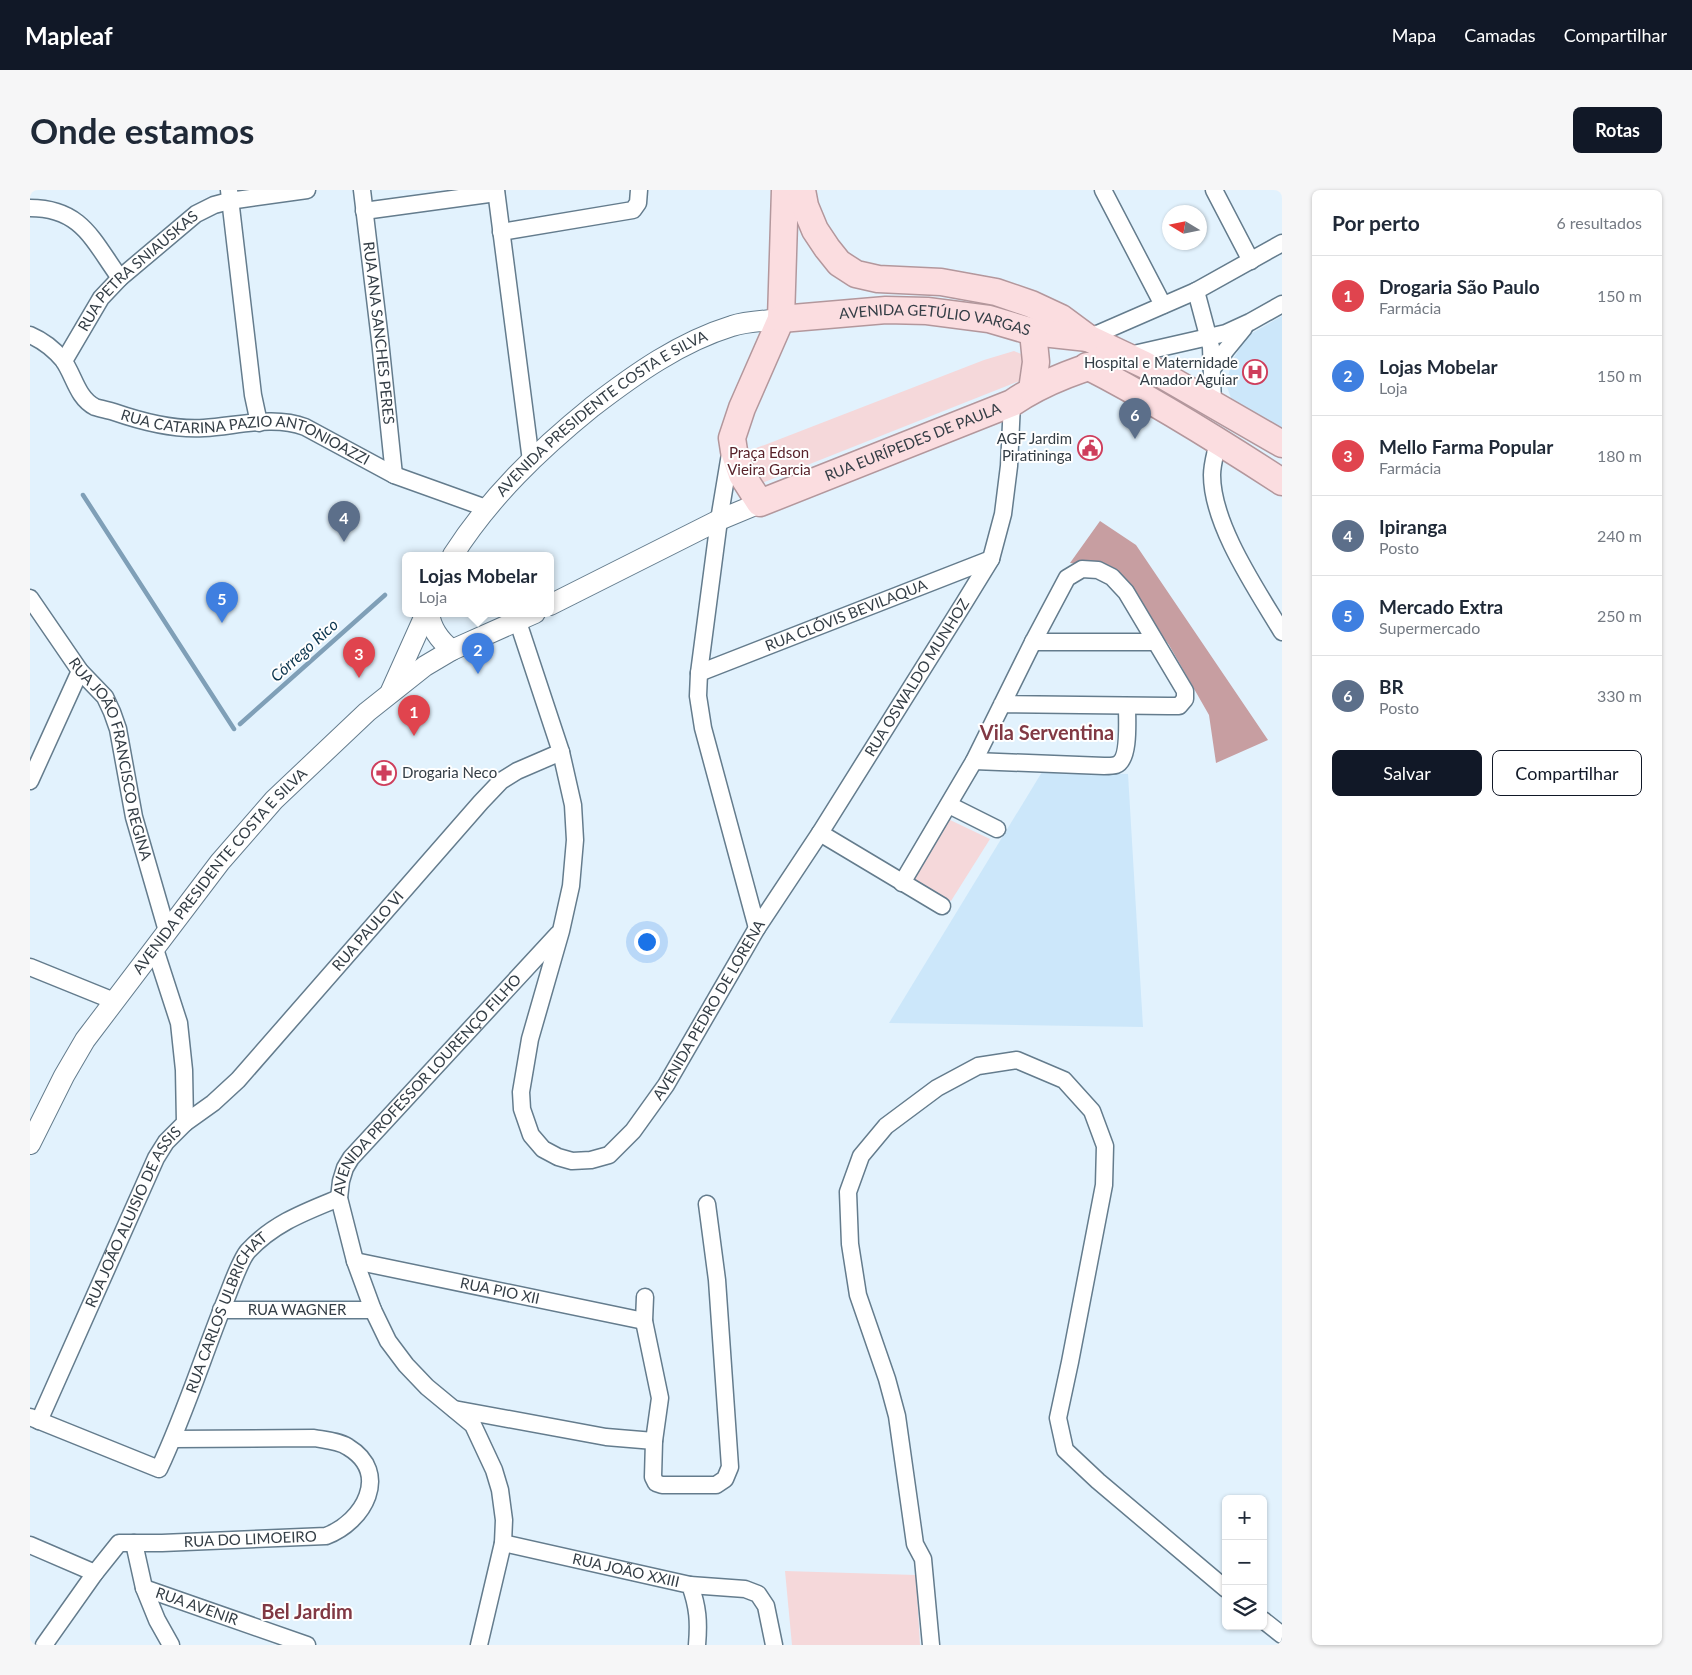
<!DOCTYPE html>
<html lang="pt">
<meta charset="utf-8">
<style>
:root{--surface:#fff;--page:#f6f6f7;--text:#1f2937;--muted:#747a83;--line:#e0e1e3;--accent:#111827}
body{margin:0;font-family:Lato,sans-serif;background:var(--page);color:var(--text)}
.controls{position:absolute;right:15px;bottom:15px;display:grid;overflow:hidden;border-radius:8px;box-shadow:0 1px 4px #0004}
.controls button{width:45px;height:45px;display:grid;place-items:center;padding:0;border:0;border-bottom:1px solid var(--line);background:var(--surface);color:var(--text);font:25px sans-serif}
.compass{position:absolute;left:1132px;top:15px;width:45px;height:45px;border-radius:50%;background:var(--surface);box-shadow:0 1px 4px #0004;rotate:280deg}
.you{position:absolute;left:616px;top:751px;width:18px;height:18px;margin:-12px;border:4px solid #fff;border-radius:50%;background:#1a73e8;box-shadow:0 0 0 8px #1a73e833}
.badge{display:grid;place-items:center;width:32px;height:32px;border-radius:50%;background:var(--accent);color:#fff;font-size:16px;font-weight:700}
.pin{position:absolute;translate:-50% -41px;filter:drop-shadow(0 1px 2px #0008)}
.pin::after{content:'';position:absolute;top:26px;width:18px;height:15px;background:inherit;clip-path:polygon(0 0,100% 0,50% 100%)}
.popup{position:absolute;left:372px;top:362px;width:152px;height:65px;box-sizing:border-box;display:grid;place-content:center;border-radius:8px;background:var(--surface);filter:drop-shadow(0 1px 4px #0005);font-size:16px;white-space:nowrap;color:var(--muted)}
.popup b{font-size:19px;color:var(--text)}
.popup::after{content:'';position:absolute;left:50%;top:100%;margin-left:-10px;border:10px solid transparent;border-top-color:var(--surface)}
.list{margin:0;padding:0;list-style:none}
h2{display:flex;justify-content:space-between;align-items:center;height:65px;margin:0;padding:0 20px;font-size:21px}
h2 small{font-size:16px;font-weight:400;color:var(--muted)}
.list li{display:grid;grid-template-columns:32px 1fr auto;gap:15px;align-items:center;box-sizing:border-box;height:80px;padding:0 20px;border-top:1px solid var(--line)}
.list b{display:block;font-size:19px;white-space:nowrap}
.list p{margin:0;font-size:16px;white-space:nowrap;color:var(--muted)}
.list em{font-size:16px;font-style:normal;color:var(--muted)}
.actions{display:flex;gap:10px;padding:15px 20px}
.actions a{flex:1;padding:11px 0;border:1px solid var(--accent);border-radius:8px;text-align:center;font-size:18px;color:var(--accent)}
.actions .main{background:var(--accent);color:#fff}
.icon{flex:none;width:28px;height:28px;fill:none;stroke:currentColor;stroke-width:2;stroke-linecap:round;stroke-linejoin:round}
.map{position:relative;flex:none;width:1252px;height:1455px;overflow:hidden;border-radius:8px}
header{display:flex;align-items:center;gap:30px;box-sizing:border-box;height:70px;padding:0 25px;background:var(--accent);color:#fff}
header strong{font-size:24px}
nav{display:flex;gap:28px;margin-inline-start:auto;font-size:18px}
.intro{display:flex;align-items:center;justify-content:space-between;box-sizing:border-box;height:120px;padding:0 30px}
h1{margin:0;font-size:35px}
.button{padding:12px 22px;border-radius:8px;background:var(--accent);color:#fff;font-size:18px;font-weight:700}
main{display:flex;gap:30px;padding:0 30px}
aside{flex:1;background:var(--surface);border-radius:8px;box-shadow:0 1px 4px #0004}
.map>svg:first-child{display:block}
</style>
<header>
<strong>Mapleaf</strong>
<nav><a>Mapa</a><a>Camadas</a><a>Compartilhar</a></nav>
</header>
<div class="intro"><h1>Onde estamos</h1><a class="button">Rotas</a></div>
<main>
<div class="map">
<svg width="1252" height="1455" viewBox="0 0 1252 1455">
<rect width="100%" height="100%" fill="#e2f2fd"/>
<!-- built -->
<g fill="#cce7fa">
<polygon points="1252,126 1252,244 1202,211 1196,194 1202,171 1217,146"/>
<polygon points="1012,582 1098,584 1113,837 859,833"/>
</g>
<!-- green -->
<g fill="#f5d8da">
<polygon points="984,161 998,167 992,190 727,295 711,264 954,170"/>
<polygon points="918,629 960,649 921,711 882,689"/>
<polygon points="755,1381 886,1385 890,1455 762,1455"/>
</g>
<!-- forest -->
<polygon fill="#c79ea1" points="1070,331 1106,355 1238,550 1186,573 1179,525 1139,455 1082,378 1040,373"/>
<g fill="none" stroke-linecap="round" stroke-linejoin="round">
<!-- stream -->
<g stroke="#7f9fb7" stroke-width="4.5">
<polyline points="53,305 204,539"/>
<polyline points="210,534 355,405"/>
</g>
<defs>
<g id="minor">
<polyline points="199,0 223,205 229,233"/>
<path id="s1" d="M 332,0 L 350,150 L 364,285"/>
<polyline points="466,0 501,271"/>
<polyline points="1073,0 1133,115"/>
<polyline points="1184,0 1221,71"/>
<path d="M 0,18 C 52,18 63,51 90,88"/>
<polyline points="334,21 466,3"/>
<polyline points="471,42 603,20 608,13 609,0"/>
<polyline points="1166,101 1181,157 1183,215"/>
<path id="s2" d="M 0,145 C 14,151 23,158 33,170 C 44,185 47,208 65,217 C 71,219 78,220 84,222 C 110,231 146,240 174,238 C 207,236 244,225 275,237 L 364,285 L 456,318"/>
<polyline points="1058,148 1166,101 1252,53"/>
<polyline points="1095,166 1196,143 1220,132 1252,114"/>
<path id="s3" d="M 34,171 L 71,108 L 90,88 L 166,24 L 184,15 L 199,11 L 277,0"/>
<polyline points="1182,179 1196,160 1214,138"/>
<path d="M 1188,251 C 1186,262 1182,274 1182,285 C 1182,335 1227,400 1252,442"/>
<polyline points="701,258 689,330 669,483 668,506 673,538 727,738"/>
<path id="s4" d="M 0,408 L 50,481 L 75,507 L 82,522 L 88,539 L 104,627 L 137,741"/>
<path id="s5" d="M 488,432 L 531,562 L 543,615 L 545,650 L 541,696 L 531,741 L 500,849 L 491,902 L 492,919 L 501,945 L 513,959 L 528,967 L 542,971 L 561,970 L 579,965 L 603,941 L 636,895 L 727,738 L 790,643 L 934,413 L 961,369 L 973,324 L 979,276 L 982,213"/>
<polyline points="1003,452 1125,452"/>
<path id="s6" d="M 669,483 L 961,369"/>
<path d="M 944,571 L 1074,576 C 1077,576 1083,576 1086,575 C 1100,570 1097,530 1097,517"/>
<polyline points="0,591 50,481"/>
<polyline points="919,615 967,639"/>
<polyline points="790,643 912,716"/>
<polyline points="872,693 944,571 1003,452 1037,388 1052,379 1068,380 1082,387 1096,402 1155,501 1155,509 1149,516 1138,516 972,514"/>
<polyline points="0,777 84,811"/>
<path id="s7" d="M 155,933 L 183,913 L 208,890 L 451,612 L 471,591 L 487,581 L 531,562"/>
<path id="s8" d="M 325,1071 L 614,1131"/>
<polyline points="615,1107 614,1131 630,1208 624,1251 623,1287 626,1293 632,1295 686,1295 695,1289 700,1277 687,1090 677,1014"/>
<path id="s9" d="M 191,1120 L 343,1120"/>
<polyline points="424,1219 576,1247 624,1251"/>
<path id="s10" d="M 0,1227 L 129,1279 C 155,1224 173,1166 196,1109 C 201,1097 210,1070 218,1061 C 244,1033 275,1022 309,1008"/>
<path id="s11" d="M 9,1231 L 126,968 L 136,952 L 155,933 L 154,880 L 149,833 L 125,759"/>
<polyline points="104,1353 114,1398 127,1430 141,1455"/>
<path id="s12" d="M 473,1353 L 660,1395 C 668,1417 669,1432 667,1455"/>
<polyline points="0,1355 65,1383"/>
<polyline points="660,1395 715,1399 728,1404 736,1416 744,1455"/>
<path id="s13" d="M 114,1398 L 277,1455"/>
<polyline points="1233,1430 1252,1445"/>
<path id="s14" d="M 14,1455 L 65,1383 L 89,1353 L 132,1353 L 296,1346 C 334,1332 361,1283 318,1257 C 309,1251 295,1250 284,1248 L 143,1249"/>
<path id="s15" d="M 449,1455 L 473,1353 L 474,1330 L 470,1300 L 464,1280 L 443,1235 L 397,1197 L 376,1175 L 358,1151 L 343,1120 L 325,1071 L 309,1008 L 311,991 L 315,978 L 321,968 L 528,744"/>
<polyline points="901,1455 893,1369 885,1354 867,1226 857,1189 828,1105 820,1054 818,1002 831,966 856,936 907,898 948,876 987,870 1034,890 1062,921 1075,956 1074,995 1040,1172 1028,1228 1035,1260 1068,1291 1196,1399"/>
</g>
<g id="tertiary">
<path id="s16" d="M 423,365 C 460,307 509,260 562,217 C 605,184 650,152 702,136 C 717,131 735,131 751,129"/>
<polyline points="520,415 689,330 730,313"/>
<path d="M 399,423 C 401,438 409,450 422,460"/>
<polyline points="361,501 396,423"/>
<path id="s17" d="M 0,954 L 34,886 L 55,850 L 190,672 L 244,610 L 337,522 L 395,476 L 422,460 L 505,423"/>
</g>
<g id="primary">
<path id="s18" d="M 755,0 L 751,129 L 712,218 L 702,248 L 704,261 L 712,285 L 730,313 L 982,213 C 1016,190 1055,177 1095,166"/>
<polyline points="772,0 775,16 785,40 797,58 809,73 826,84 848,89 911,92 966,102 1001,114 1031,128 1058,148 1115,175 1252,254"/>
<path id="s19" d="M 751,129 L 856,120 L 897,121 L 959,129 L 1003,142 L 1058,148"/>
<path d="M 1057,176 C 1124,210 1189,251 1252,292"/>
<polyline points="1002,200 1006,172 1003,142"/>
</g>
</defs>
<!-- minor casing -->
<use href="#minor" stroke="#647c8d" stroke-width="19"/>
<!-- tertiary casing -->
<use href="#tertiary" stroke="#647c8d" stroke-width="22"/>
<!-- primary casing -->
<use href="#primary" stroke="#b3979c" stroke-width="29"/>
<!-- minor -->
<use href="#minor" stroke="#fff" stroke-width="16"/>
<!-- tertiary -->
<use href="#tertiary" stroke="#fff" stroke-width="20"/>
<!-- primary -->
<use href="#primary" stroke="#fbdde0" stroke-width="26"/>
</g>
<!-- icons -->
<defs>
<symbol id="hospital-ring" viewBox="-11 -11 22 22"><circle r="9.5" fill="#fff" stroke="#ce3e5c" stroke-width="1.5"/><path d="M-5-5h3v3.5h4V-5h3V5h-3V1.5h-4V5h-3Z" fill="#ce3e5c"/></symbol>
<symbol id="civic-ring" viewBox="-11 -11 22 22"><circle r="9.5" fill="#fff" stroke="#ce3e5c" stroke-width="1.5"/><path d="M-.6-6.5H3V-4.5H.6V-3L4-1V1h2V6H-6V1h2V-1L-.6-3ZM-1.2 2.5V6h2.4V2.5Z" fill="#ce3e5c"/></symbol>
<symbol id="pharmacy-ring" viewBox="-11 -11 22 22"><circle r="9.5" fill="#fff" stroke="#ce3e5c" stroke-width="1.5"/><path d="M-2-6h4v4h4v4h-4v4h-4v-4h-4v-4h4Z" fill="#ce3e5c"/></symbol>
</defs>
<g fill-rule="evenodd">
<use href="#hospital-ring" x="1211" y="168" width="28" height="28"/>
<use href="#civic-ring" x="1046" y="244" width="28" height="28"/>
<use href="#pharmacy-ring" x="340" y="569" width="28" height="28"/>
</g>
<g text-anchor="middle" stroke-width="4" stroke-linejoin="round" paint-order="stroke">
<!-- street labels -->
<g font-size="15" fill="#343e46" stroke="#fff">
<text dy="5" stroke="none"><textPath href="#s3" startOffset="118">RUA PETRA SNIAUSKAS</textPath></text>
<text dy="5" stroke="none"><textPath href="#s19" startOffset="155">AVENIDA GETÚLIO VARGAS</textPath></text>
<text dy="5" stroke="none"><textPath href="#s1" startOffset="144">RUA ANA SANCHES PERES</textPath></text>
<text dy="5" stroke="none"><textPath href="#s16" startOffset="208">AVENIDA PRESIDENTE COSTA E SILVA</textPath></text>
<text dy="5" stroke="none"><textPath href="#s2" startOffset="256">RUA CATARINA PAZIO ANTONIOAZZI</textPath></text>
<text dy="5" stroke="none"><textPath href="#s18" startOffset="494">RUA EURÍPEDES DE PAULA</textPath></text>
<text dy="5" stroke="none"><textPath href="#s6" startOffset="158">RUA CLÓVIS BEVILAQUA</textPath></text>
<text dy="5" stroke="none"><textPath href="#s5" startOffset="1186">RUA OSWALDO MUNHOZ</textPath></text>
<text dy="5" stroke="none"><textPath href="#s4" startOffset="184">RUA JOÃO FRANCISCO REGINA</textPath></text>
<text dy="5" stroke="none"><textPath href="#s17" startOffset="334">AVENIDA PRESIDENTE COSTA E SILVA</textPath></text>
<text dy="5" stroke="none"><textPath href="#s7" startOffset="266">RUA PAULO VI</textPath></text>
<text dy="5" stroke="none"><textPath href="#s5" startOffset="794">AVENIDA PEDRO DE LORENA</textPath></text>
<text dy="5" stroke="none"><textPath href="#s15" startOffset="646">AVENIDA PROFESSOR LOURENÇO FILHO</textPath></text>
<text dy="5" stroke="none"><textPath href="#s11" startOffset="225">RUA JOÃO ALUISIO DE ASSIS</textPath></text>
<text dy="5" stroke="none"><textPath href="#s8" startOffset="148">RUA PIO XII</textPath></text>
<text dy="5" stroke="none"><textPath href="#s9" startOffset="76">RUA WAGNER</textPath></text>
<text dy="5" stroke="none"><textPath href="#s10" startOffset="310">RUA CARLOS ULBRICHAT</textPath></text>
<text dy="5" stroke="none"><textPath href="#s14" startOffset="258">RUA DO LIMOEIRO</textPath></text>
<text dy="5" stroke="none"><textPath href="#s12" startOffset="126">RUA JOÃO XXIII</textPath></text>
<text dy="5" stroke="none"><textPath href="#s13" startOffset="56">RUA AVENIR</textPath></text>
</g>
<!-- poi labels -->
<g font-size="15" fill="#343e46" stroke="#fff" text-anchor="end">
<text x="1208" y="178">Hospital e Maternidade<tspan x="1208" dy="17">Amador Aguiar</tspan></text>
<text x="1042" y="254">AGF Jardim<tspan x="1042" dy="17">Piratininga</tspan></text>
<text x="372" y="588" text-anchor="start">Drogaria Neco</text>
</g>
<!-- park labels -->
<g font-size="15" fill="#59232b" stroke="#fff">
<text x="739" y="268">Praça Edson<tspan x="739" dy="17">Vieira Garcia</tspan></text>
</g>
<!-- water labels -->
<g font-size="16" font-style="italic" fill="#0c364f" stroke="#fff">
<text transform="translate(274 460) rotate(-42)" y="6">Córrego Rico</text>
</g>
<!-- district labels -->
<g font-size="20" font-weight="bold" fill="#813944" stroke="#fff">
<text x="1017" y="550">Vila Serventina</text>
<text x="277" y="1429">Bel Jardim</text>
</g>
</g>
</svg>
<div class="controls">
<button>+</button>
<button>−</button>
<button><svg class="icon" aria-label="layers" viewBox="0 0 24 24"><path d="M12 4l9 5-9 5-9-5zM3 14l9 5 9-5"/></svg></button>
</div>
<svg class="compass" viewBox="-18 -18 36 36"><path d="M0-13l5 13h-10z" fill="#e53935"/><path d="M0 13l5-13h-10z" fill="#747a83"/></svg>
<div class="you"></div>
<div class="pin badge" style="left:384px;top:546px;background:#e0444e">1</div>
<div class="pin badge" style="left:448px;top:484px;background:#3f7fe0">2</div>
<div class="popup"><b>Lojas Mobelar</b>Loja</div>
<div class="pin badge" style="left:329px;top:488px;background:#e0444e">3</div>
<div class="pin badge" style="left:314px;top:352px;background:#5c6f8a">4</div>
<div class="pin badge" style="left:192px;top:433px;background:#3f7fe0">5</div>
<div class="pin badge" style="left:1105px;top:249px;background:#5c6f8a">6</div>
</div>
<aside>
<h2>Por perto<small>6 resultados</small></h2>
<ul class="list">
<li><span class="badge" style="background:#e0444e">1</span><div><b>Drogaria São Paulo</b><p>Farmácia</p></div><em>150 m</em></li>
<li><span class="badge" style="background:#3f7fe0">2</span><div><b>Lojas Mobelar</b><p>Loja</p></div><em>150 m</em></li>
<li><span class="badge" style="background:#e0444e">3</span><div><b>Mello Farma Popular</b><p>Farmácia</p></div><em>180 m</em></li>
<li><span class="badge" style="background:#5c6f8a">4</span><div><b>Ipiranga</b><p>Posto</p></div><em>240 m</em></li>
<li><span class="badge" style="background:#3f7fe0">5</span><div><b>Mercado Extra</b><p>Supermercado</p></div><em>250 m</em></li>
<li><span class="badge" style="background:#5c6f8a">6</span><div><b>BR</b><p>Posto</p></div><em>330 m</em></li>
</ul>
<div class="actions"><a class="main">Salvar</a><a>Compartilhar</a></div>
</aside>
</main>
